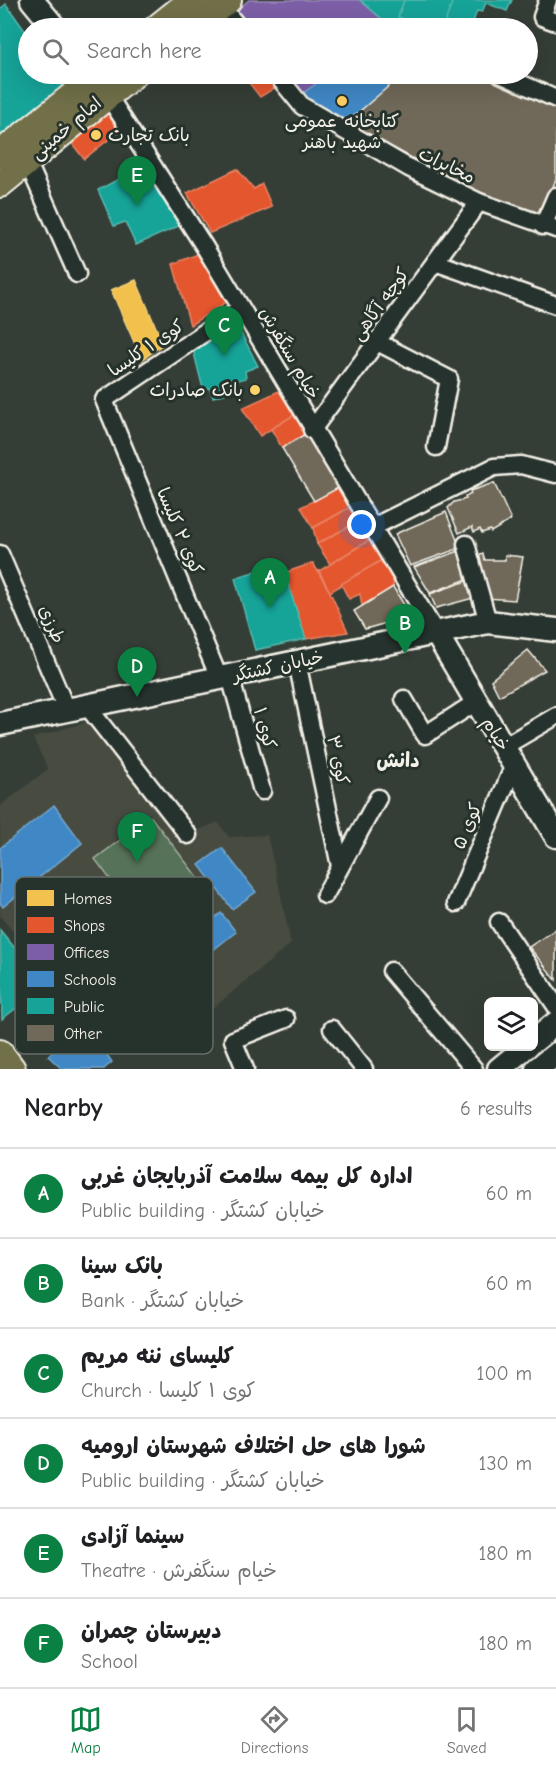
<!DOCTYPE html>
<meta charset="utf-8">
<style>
:root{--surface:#fff;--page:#f6f6f6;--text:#202124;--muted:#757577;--line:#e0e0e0;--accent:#0b8043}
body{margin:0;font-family:"Comic Neue","Playpen Sans Arabic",sans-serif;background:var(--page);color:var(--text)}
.controls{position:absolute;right:18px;bottom:18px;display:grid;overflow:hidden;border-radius:9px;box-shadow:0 6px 24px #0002}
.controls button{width:54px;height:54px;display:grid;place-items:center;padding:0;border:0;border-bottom:2px solid var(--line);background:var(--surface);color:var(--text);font:30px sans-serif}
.you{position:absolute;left:362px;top:525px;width:21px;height:21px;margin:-15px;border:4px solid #fff;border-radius:50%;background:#1a73e8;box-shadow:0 0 0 9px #1a73e833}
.badge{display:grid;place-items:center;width:39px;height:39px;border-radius:50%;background:var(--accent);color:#fff;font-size:20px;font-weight:700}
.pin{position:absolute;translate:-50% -50px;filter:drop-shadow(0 2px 3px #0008)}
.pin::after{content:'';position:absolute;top:32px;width:21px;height:18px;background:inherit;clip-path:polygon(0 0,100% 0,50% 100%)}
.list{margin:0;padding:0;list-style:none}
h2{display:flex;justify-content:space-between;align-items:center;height:78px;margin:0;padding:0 24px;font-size:26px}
h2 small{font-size:20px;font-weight:400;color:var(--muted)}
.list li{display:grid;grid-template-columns:39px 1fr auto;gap:18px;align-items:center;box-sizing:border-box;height:90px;padding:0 24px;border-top:2px solid var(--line)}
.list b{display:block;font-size:22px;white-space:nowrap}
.list p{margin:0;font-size:20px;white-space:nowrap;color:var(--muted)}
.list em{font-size:20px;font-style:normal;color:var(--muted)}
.icon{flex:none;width:33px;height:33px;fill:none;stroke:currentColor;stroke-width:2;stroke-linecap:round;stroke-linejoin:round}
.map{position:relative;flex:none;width:556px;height:1069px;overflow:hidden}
.search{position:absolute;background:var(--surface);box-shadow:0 6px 24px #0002;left:18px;right:18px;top:18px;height:66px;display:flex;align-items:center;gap:15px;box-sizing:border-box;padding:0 21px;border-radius:33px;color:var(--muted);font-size:22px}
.sheet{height:618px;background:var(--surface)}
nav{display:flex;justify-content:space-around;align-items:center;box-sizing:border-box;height:84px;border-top:2px solid var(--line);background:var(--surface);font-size:16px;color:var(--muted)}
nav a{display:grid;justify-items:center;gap:3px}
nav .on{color:var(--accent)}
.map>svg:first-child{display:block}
</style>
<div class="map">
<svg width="556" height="1069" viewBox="0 0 556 1069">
<rect width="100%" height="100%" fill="#353e36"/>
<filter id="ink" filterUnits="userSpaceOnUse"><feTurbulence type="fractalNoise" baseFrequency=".0167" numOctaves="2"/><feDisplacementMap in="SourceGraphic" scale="12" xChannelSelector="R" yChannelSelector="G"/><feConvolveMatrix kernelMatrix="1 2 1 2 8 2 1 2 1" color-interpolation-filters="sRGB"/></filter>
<g filter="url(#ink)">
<!-- built -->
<polygon fill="#474b40" points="97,719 187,835 218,822 229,837 267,835 279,886 291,944 168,1045 132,999 88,1022 0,916 0,806 48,769 33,738"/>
<!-- green -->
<polygon fill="#567259" stroke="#a5b2a0" stroke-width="1.5" points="151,817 212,896 155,939 95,859"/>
<!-- homes -->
<polygon fill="#f2c14e" stroke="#f3cf7c" stroke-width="1.5" points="136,280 163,344 142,360 111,290"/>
<!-- shops -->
<g fill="#e4572e" stroke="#e98566" stroke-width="1.5">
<polygon points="224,15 233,28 208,28"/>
<polygon points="241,74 261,74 249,83"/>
<polygon points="261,74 267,74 276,87 260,97 249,83"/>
<polygon points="109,111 122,129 84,159 70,141"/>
<polygon points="237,169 254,189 262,184 272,207 210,233 187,193"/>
<polygon points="198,254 228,301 190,325 173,264"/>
<polygon points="279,391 294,415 260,436 242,408"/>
<polygon points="294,415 307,433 282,448 271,429"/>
<polygon points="338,488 349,508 313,528 301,507"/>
<polygon points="349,508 359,521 317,544 313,528"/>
<polygon points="359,521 371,539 330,564 317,544"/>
<polygon points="371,539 382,560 330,592 319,571"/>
<polygon points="382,560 394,579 393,587 362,606 360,594 349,599 341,584"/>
<polygon points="313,563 330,592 348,632 306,639 284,573"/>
</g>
<!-- offices -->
<g fill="#7b5ea7" stroke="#9f8aba" stroke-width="1.5">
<polygon points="249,0 360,0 392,28 250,28 236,11"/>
<polygon points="285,74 330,74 302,94"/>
</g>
<!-- schools -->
<g fill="#3f88c5" stroke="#75a8d0" stroke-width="1.5">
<polygon points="330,74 403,74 346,123 302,94"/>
<polygon points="54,805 82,843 3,907 0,903 0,848"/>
<polygon points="222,848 256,892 232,909 199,865"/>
<polygon points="221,913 236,932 179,977 164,958"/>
<polygon points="53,980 112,1062 104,1069 62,1069 48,1056 56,1048 22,1004"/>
</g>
<!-- public -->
<g fill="#17a398" stroke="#59bab0" stroke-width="1.5">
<polygon points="360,0 512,0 507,11 486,3 482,12 477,11 471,28 393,28"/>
<polygon points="404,0 453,0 443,28 428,28 398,17"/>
<polygon points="6,4 28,35 28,74 58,74 63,79 58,95 0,139 0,9"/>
<polygon points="145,165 181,225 136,245 125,222 114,226 98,190"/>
<polygon points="236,323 258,366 245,371 246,378 231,382 234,391 213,397 209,388 203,389 192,345"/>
<polygon points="281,563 306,639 255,650 235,578"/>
<polygon points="0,930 41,980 49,983 2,1019"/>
</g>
<!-- building -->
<g fill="#706858" stroke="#f4f1e8" stroke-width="1.5">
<polygon points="403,74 488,74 556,105 556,179 542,215 493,201 346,123"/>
<polygon points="307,433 338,488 314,501 282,448"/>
<polygon points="494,483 511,520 491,532 490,530 482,533 480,529 474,532 472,527 459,533 448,508 454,502 466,499 465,497 471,494 470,491"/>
<polygon points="446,512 460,548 410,566 395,534"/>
<polygon points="462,550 470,578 430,593 414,567"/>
<polygon points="483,554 485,560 505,560 505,555 523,557 515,600 486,598 474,558"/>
<polygon points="472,579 477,597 436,608 430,594"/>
<polygon points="393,587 411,616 365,629 354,611"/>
<polygon points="528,650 545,670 499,696 491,680"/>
<polygon points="556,929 556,980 529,947"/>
</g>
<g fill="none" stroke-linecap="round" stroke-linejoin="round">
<defs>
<g id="street">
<polyline points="548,0 542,17 556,22"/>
<polyline points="221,6 239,28"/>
<polyline points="276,74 302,106 409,168 479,202 556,229"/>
<polyline points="500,74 556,99"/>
<polyline points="107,94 204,246 436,633"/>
<polyline points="27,161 77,274"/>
<polyline points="543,226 556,196"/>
<polyline points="435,262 556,305"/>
<polyline points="377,342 449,379 436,447"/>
<polyline points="312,430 479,202"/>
<polyline points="371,528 494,467 521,465 556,474"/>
<polyline points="466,544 488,622"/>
<polyline points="0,554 67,711"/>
<polyline points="297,662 340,866"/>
<polyline points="230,676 262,791"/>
<polyline points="219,678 104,400 241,308"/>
<polyline points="404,699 425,735 476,702"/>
<polyline points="87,706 188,835"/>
<polyline points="503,747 556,716"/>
<polyline points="325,895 378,798"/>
<polyline points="456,903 514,765"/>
<polyline points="499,922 556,1006"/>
<polyline points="391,971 474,1069"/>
<polyline points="332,1029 364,1069"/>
<polyline points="245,1069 233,1040 286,1019"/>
</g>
<g id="secondary">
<polyline points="32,0 55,28"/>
<polyline points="436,633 556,836"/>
<polyline points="0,724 488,622 556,630"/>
<polyline points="534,1041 556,1023"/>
<polyline points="499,1069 527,1046"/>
<polyline points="537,1069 556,1054"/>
</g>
<g id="primary">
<polyline points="157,28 192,0"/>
<polyline points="192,28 228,0"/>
<polyline points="0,154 100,74"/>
<polyline points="0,184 134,74"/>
<polyline points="0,1053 12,1069"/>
</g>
</defs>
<!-- street casing -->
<use href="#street" stroke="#f4f1e8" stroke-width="21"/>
<!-- secondary casing -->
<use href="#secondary" stroke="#f4f1e8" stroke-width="27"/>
<!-- primary casing -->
<use href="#primary" stroke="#f4f1e8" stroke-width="30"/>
<!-- street -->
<use href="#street" stroke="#26332d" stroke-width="16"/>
<!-- secondary -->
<use href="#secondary" stroke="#26332d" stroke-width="22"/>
<!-- primary -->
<use href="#primary" stroke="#71704a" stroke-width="26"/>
</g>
</g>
<!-- markers -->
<g fill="#ffd166" stroke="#26332d" stroke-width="2">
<circle cx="342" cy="101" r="6"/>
<circle cx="96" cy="135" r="6"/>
<circle cx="255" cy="390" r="6"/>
</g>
<g text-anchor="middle" stroke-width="6" stroke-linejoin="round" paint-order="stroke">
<!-- poi labels -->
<g font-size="18" fill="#f4f1e8" stroke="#26332d">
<text x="342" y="127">کتابخانه عمومی<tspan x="342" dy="21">شهید باهنر</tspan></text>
<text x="108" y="141" text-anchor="start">بانک تجارت</text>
<text x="243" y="396" text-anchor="end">بانک صادرات</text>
</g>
<!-- street labels -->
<g font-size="18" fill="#f4f1e8" stroke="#26332d">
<text transform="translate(66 128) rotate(-40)" y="6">امام خمینی</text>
<text transform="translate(447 165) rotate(26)" y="6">مخابرات</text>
<text transform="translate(380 304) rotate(-54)" y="6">کوچه آگاهی</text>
<text transform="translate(146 348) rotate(-34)" y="6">کوی ۱ کلیسا</text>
<text transform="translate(290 353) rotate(60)" y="6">خیام سنگفرش</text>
<text transform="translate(180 531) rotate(67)" y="6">کوی ۲ کلیسا</text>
<text transform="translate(52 624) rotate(67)" y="6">طرزی</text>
<text transform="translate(278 666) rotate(-12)" y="6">خیابان کشتگر</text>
<text transform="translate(265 728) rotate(75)" y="6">کوی ۱</text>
<text transform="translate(496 734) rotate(59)" y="6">خیام</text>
<text transform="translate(338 760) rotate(78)" y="6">کوی ۳</text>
<text transform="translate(467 826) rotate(-67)" y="6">کوی ۵</text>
</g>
<!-- neighbourhood labels -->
<g font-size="20" font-weight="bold" fill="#f4f1e8" stroke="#26332d">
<text x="398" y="767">دانش</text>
</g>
</g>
<!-- legend -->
<rect x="15" y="877" width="198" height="177" rx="9" fill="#26332d" stroke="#646c65" stroke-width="1.5"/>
<rect x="27" y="890" width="27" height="16" fill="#f2c14e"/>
<rect x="27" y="917" width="27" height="16" fill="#e4572e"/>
<rect x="27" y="944" width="27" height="16" fill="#7b5ea7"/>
<rect x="27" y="971" width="27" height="16" fill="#3f88c5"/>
<rect x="27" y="998" width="27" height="16" fill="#17a398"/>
<rect x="27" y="1025" width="27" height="16" fill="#706858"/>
<g font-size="16" fill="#f4f1e8">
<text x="64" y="904">Homes</text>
<text x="64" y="931">Shops</text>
<text x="64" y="958">Offices</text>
<text x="64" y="985">Schools</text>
<text x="64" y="1012">Public</text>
<text x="64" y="1039">Other</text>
</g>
</svg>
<div class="controls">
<button><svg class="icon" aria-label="layers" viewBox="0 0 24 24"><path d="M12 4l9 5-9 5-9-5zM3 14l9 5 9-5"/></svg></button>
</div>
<div class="you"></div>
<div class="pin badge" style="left:270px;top:608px">A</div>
<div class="pin badge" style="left:405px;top:654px">B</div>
<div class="pin badge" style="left:224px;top:356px">C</div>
<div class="pin badge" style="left:137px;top:697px">D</div>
<div class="pin badge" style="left:137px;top:206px">E</div>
<div class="pin badge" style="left:137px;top:862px">F</div>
<div class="search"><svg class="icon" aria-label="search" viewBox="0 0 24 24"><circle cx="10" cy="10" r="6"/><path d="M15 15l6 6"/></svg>Search here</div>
</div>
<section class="sheet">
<h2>Nearby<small>6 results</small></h2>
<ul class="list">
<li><span class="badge">A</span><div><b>اداره کل بیمه سلامت آذربایجان غربی</b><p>Public building · خیابان کشتگر</p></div><em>60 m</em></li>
<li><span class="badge">B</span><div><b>بانک سینا</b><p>Bank · خیابان کشتگر</p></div><em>60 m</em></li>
<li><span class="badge">C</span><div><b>کلیسای ننه مریم</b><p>Church · کوی ۱ کلیسا</p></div><em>100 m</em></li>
<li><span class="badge">D</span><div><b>شورا های حل اختلاف شهرستان ارومیه</b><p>Public building · خیابان کشتگر</p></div><em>130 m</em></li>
<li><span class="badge">E</span><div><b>سینما آزادی</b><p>Theatre · خیام سنگفرش</p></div><em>180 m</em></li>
<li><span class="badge">F</span><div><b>دبیرستان چمران</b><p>School</p></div><em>180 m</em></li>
</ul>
</section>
<nav>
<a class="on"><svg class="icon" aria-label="map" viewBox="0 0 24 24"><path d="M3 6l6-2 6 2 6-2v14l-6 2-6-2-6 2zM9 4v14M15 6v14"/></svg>Map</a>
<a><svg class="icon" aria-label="directions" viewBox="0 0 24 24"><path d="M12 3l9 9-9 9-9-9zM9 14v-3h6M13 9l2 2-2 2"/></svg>Directions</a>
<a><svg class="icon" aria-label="saved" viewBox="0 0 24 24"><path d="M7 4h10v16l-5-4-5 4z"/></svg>Saved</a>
</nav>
